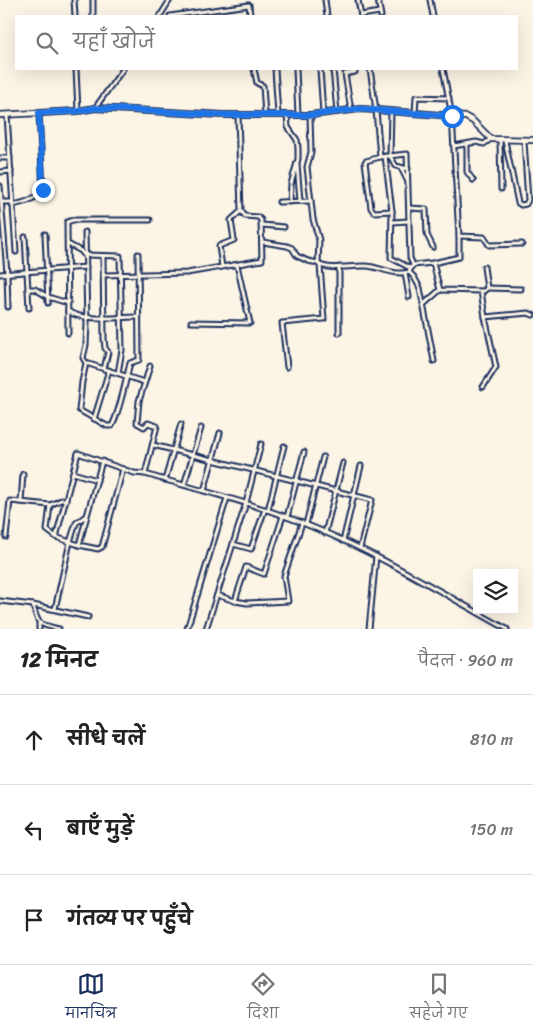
<!DOCTYPE html>
<html lang="hi">
<meta charset="utf-8">
<style>
:root{--surface:#fff;--page:#f2f2f2;--text:#222;--muted:#767676;--line:#e0e0e0;--accent:#1b2f5e}
body{margin:0;font-family:Sriracha,"Playpen Sans Deva",sans-serif;background:var(--page);color:var(--text)}
.controls{position:absolute;right:15px;bottom:15px;display:grid;overflow:hidden;border-radius:0px;box-shadow:0 5px 20px #0002}
.controls button{width:45px;height:45px;display:grid;place-items:center;padding:0;border:0;border-bottom:1px solid var(--line);background:var(--surface);color:var(--text);font:25px sans-serif}
.stop{position:absolute;width:15px;height:15px;margin:-11px;border:4px solid #1a73e8;border-radius:50%;background:#fff}
.stop.end{background:#1a73e8;border-color:#fff;box-shadow:0 1px 5px #0008}
.list{margin:0;padding:0;list-style:none}
h2{display:flex;justify-content:space-between;align-items:center;height:65px;margin:0;padding:0 20px;font-size:21px}
h2 small{font-size:16px;font-weight:400;color:var(--muted)}
.list li{display:grid;grid-template-columns:32px 1fr auto;gap:15px;align-items:center;box-sizing:border-box;height:90px;padding:0 20px;border-top:1px solid var(--line)}
.list b{display:block;font-size:19px;white-space:nowrap}
.list em{font-size:16px;font-style:normal;color:var(--muted)}
.icon{flex:none;width:28px;height:28px;fill:none;stroke:currentColor;stroke-width:2;stroke-linecap:round;stroke-linejoin:round}
.map{position:relative;flex:none;width:533px;height:629px;overflow:hidden}
.search{position:absolute;background:var(--surface);box-shadow:0 5px 20px #0002;left:15px;right:15px;top:15px;height:55px;display:flex;align-items:center;gap:12px;box-sizing:border-box;padding:0 18px;border-radius:0px;color:var(--muted);font-size:19px}
.sheet{height:335px;background:var(--surface)}
nav{display:flex;justify-content:space-around;align-items:center;box-sizing:border-box;height:70px;border-top:1px solid var(--line);background:var(--surface);font-size:14px;color:var(--muted)}
nav a{display:grid;justify-items:center;gap:2px}
nav .on{color:var(--accent)}
.map>svg:first-child{display:block}
</style>
<div class="map">
<svg width="533" height="629" viewBox="0 0 533 629">
<rect width="100%" height="100%" fill="#fcf5e5"/>
<filter id="ink" filterUnits="userSpaceOnUse"><feTurbulence type="fractalNoise" baseFrequency=".02" numOctaves="2"/><feDisplacementMap in="SourceGraphic" scale="10" xChannelSelector="R" yChannelSelector="G"/><feConvolveMatrix kernelMatrix="1 2 1 2 8 2 1 2 1" color-interpolation-filters="sRGB"/></filter>
<g filter="url(#ink)">
<g fill="none" stroke-linecap="round" stroke-linejoin="round">
<defs>
<g id="street">
<polyline points="74,0 75,16"/>
<polyline points="93,0 93,16"/>
<polyline points="325,0 327,16"/>
<polyline points="358,0 361,16"/>
<polyline points="378,0 381,16"/>
<polyline points="430,0 433,16"/>
<polyline points="361,15 380,12"/>
<polyline points="160,16 170,0"/>
<polyline points="170,16 249,5 250,16"/>
<polyline points="76,69 78,111"/>
<polyline points="254,69 257,83 263,86 265,115"/>
<polyline points="275,69 278,115"/>
<polyline points="296,69 298,115"/>
<polyline points="320,69 323,113"/>
<polyline points="333,69 337,112"/>
<polyline points="370,69 376,110 380,157 407,154 410,258 413,265"/>
<polyline points="443,69 452,116 459,236 484,237 489,245 522,244"/>
<polyline points="95,108 123,69"/>
<polyline points="351,110 345,74 355,72"/>
<polyline points="391,111 390,156 396,166 408,169"/>
<polyline points="415,113 416,97 449,98"/>
<polyline points="7,115 16,252"/>
<polyline points="287,115 288,127 297,140 298,148 298,159 291,184 290,202"/>
<path d="M 310,115 L 311,152 L 307,167 L 313,219 L 319,240 L 318,264 C 331,271 351,265 366,266 C 381,267 393,276 409,272 L 413,265 L 433,263 L 440,290 L 481,291 L 485,317 L 496,367 L 483,387"/>
<polyline points="500,141 501,189"/>
<polyline points="505,141 518,203 521,205 526,204 528,200 524,141"/>
<polyline points="467,144 467,172 473,180"/>
<polyline points="454,146 476,142 484,144 491,139"/>
<polyline points="385,156 392,211 391,258 410,268"/>
<polyline points="380,157 366,161 365,162 371,208 374,212 392,211"/>
<polyline points="0,158 10,158"/>
<polyline points="297,164 300,201"/>
<polyline points="401,168 407,180"/>
<polyline points="0,172 11,171"/>
<polyline points="0,186 7,273 8,307"/>
<polyline points="2,202 12,202"/>
<polyline points="279,202 311,201"/>
<path d="M 12,205 C 23,203 36,200 43,189 L 39,113"/>
<polyline points="410,208 426,209 427,235 433,247"/>
<polyline points="392,222 409,221"/>
<polyline points="262,225 284,227"/>
<polyline points="85,232 87,323 86,345 83,358 86,363"/>
<polyline points="45,234 48,303"/>
<polyline points="25,237 29,308"/>
<polyline points="263,242 287,246 292,248 297,256 308,261 318,263"/>
<polyline points="68,244 81,251 85,256"/>
<path d="M 138,254 L 139,360 L 130,363 C 125,383 121,407 112,426 L 107,426 L 79,410 L 82,382 L 86,363 L 144,382"/>
<polyline points="86,255 120,256 122,350 118,373"/>
<polyline points="103,256 104,339 105,348 108,352 104,369"/>
<polyline points="433,263 459,257 459,236"/>
<polyline points="222,267 219,246 234,240 231,220 241,211"/>
<polyline points="409,272 414,277 420,288 434,361"/>
<polyline points="405,273 409,297"/>
<polyline points="0,274 86,267"/>
<polyline points="103,275 187,273 262,260 261,220 258,217 245,216 241,211 238,115"/>
<polyline points="487,288 521,289"/>
<polyline points="28,289 35,289 48,297 68,303"/>
<polyline points="481,291 484,291 487,288 484,267"/>
<polyline points="424,304 440,290"/>
<path d="M 68,311 C 82,322 120,317 138,317"/>
<polyline points="485,317 528,313 533,315"/>
<polyline points="191,322 250,323 237,265"/>
<polyline points="68,333 67,222 73,220 150,220"/>
<polyline points="339,333 339,267"/>
<polyline points="287,367 282,323 324,319 320,265"/>
<polyline points="94,419 109,370"/>
<polyline points="153,445 372,500 360,548"/>
<polyline points="73,473 97,480"/>
<path d="M 145,474 C 199,490 253,503 305,524 C 376,552 440,592 507,629"/>
<polyline points="165,480 181,424"/>
<polyline points="184,485 201,428"/>
<polyline points="204,491 220,433"/>
<polyline points="21,502 23,474"/>
<polyline points="50,505 47,530 56,537"/>
<polyline points="268,510 284,446"/>
<polyline points="87,515 76,523 70,542 79,545 102,461"/>
<polyline points="283,516 264,574 246,567 235,601 247,603 288,601 284,576 302,523"/>
<polyline points="287,517 304,452"/>
<polyline points="306,524 323,457"/>
<polyline points="325,533 343,463"/>
<polyline points="6,537 10,501 50,505 61,500 66,500"/>
<polyline points="343,541 361,466"/>
<polyline points="233,544 251,549 265,509"/>
<polyline points="79,545 98,549 102,547 123,469"/>
<polyline points="217,595 235,601"/>
<path d="M 0,601 L 33,605 C 38,626 39,624 59,629"/>
<polyline points="33,605 88,617"/>
<polyline points="55,609 70,542 56,537 78,453 134,473 145,474 157,426 148,423 144,427 137,423 139,401 150,366"/>
<polyline points="39,623 39,629"/>
<polyline points="187,629 227,498"/>
<polyline points="206,629 246,503 261,444"/>
<polyline points="369,629 376,556"/>
</g>
<polyline id="secondary" points="0,115 78,111 95,108 223,115 310,115 360,109 376,110 466,117 473,121 491,139 533,140"/>
</defs>
<!-- street casing -->
<use href="#street" stroke="#1b2f5e" stroke-width="7"/>
<!-- secondary casing -->
<use href="#secondary" stroke="#1b2f5e" stroke-width="8"/>
<!-- street -->
<use href="#street" stroke="#fcf5e5" stroke-width="3"/>
<!-- secondary -->
<use href="#secondary" stroke="#fcf5e5" stroke-width="4.5"/>
</g>
</g>
<g fill="none" stroke-linecap="round" stroke-linejoin="round" filter="url(#ink)">
<!-- route -->
<polyline stroke="#1a73e8" stroke-width="6" points="43,190 39,113 78,111 95,108 223,115 310,115 360,109 452,116"/>
</g>
</svg>
<div class="controls">
<button><svg class="icon" aria-label="layers" viewBox="0 0 24 24"><path d="M12 4l9 5-9 5-9-5zM3 14l9 5 9-5"/></svg></button>
</div>
<div class="stop" style="left:452px;top:116px"></div>
<div class="stop end" style="left:43px;top:190px"></div>
<div class="search"><svg class="icon" aria-label="search" viewBox="0 0 24 24"><circle cx="10" cy="10" r="6"/><path d="M15 15l6 6"/></svg>यहाँ खोजें</div>
</div>
<section class="sheet">
<h2>12 मिनट<small>पैदल · 960 m</small></h2>
<ul class="list">
<li><svg class="icon" aria-label="ahead" viewBox="0 0 24 24"><path d="M12 20V5M6 11l6-6 6 6"/></svg><div><b>सीधे चलें</b></div><em>810 m</em></li>
<li><svg class="icon" aria-label="left" viewBox="0 0 24 24"><path d="M17 20v-9H6M10 6l-5 5 5 5"/></svg><div><b>बाएँ मुड़ें</b></div><em>150 m</em></li>
<li><svg class="icon" aria-label="arrive" viewBox="0 0 24 24"><path d="M6 21V4h12l-3 4 3 4H6"/></svg><div><b>गंतव्य पर पहुँचे</b></div></li>
</ul>
</section>
<nav>
<a class="on"><svg class="icon" aria-label="map" viewBox="0 0 24 24"><path d="M3 6l6-2 6 2 6-2v14l-6 2-6-2-6 2zM9 4v14M15 6v14"/></svg>मानचित्र</a>
<a><svg class="icon" aria-label="directions" viewBox="0 0 24 24"><path d="M12 3l9 9-9 9-9-9zM9 14v-3h6M13 9l2 2-2 2"/></svg>दिशा</a>
<a><svg class="icon" aria-label="saved" viewBox="0 0 24 24"><path d="M7 4h10v16l-5-4-5 4z"/></svg>सहेजे गए</a>
</nav>
